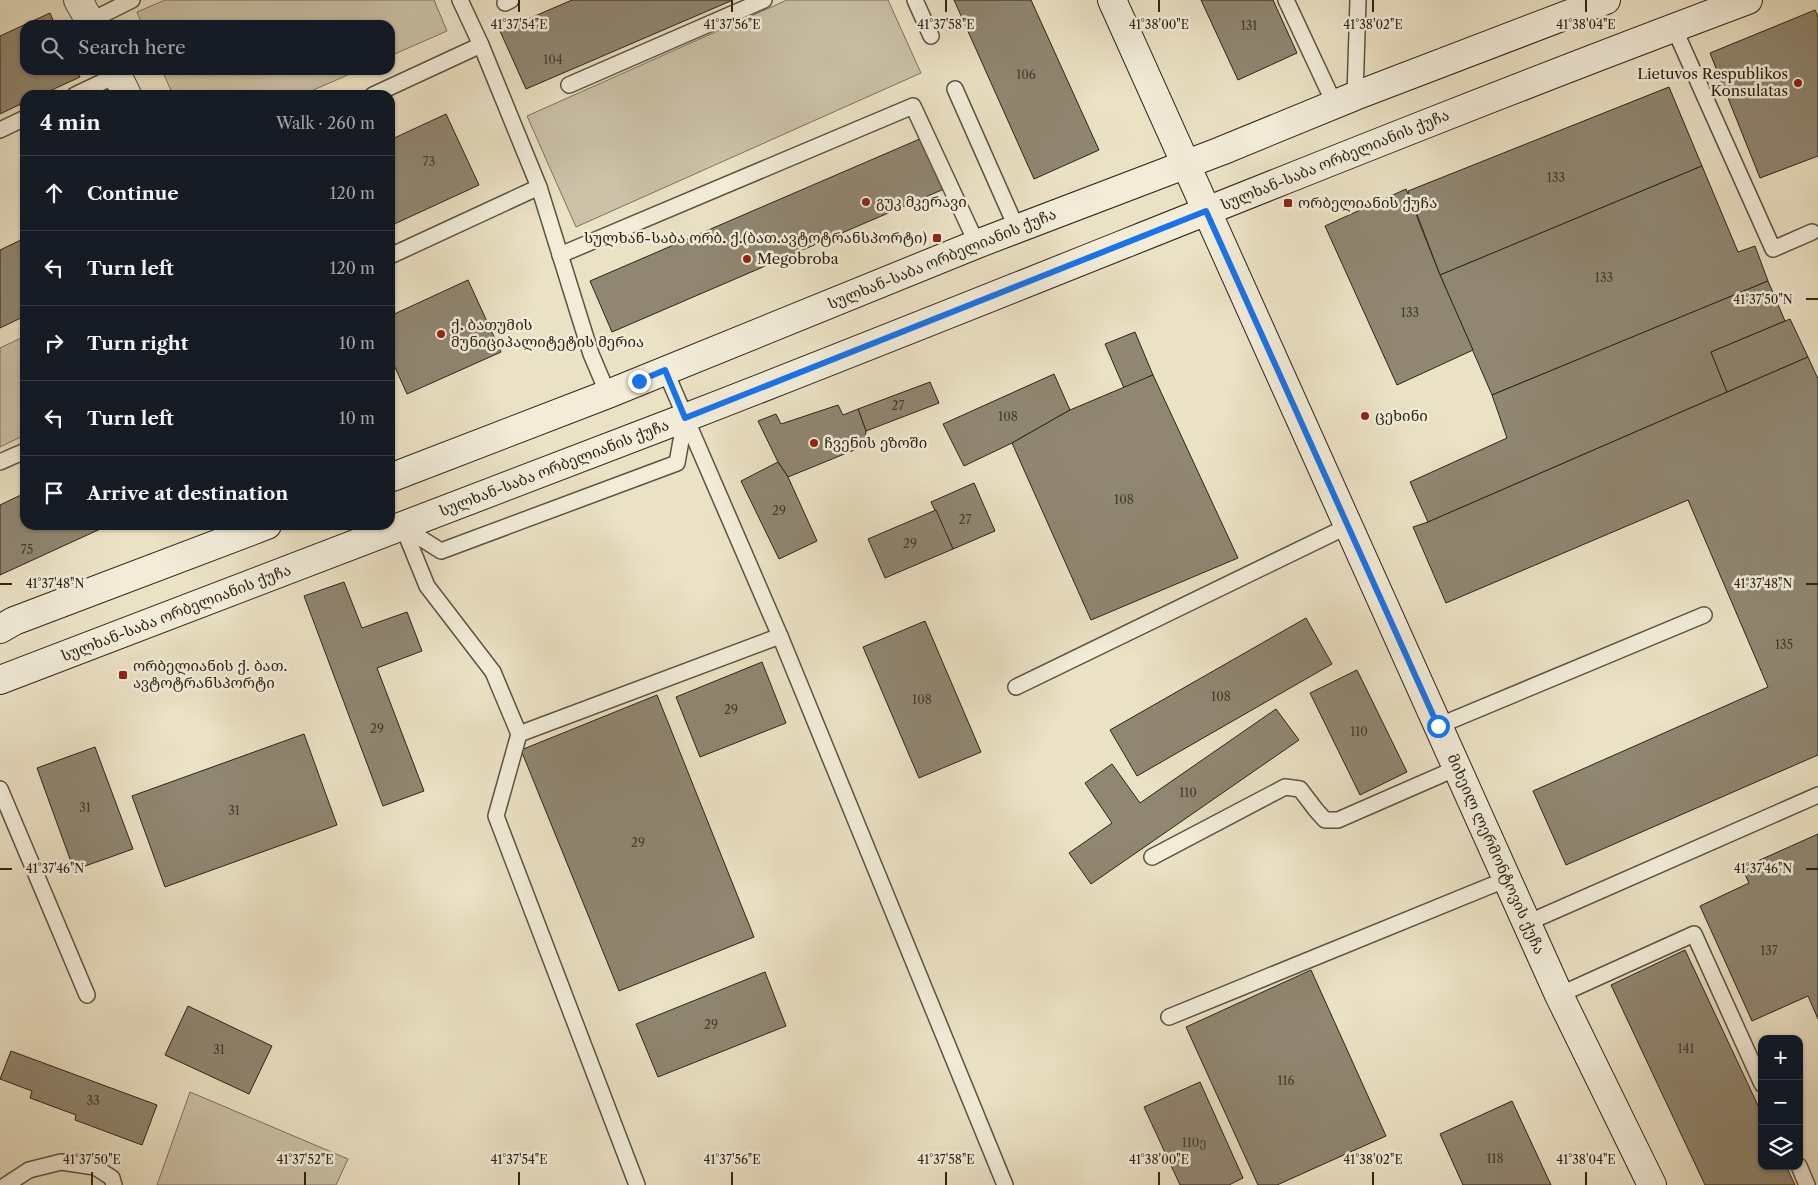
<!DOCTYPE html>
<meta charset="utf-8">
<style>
:root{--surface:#171b24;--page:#20242c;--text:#f1f3f6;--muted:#9ea1a6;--line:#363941}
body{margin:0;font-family:"Libre Caslon Text","Noto Serif Georgian",serif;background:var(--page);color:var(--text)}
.controls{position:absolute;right:15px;bottom:15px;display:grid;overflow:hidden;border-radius:10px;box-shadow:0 1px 4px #0004}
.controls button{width:45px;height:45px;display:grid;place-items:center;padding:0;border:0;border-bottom:1px solid var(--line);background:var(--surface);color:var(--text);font:25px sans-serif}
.stop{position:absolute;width:15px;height:15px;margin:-11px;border:4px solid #1a73e8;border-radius:50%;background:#fff}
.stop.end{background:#1a73e8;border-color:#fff;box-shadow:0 1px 5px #0008}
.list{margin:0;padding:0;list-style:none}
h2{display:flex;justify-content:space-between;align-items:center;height:65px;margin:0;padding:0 20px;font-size:21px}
h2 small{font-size:16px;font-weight:400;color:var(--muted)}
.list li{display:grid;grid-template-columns:32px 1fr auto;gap:15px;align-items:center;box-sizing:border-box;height:75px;padding:0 20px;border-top:1px solid var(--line)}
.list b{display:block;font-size:19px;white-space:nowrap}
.list em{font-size:16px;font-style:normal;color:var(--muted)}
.icon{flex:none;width:28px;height:28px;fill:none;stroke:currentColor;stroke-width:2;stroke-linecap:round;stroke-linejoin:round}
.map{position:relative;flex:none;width:1818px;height:1185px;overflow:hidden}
.search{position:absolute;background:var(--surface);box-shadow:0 1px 4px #0004;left:20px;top:20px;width:375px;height:55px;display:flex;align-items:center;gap:12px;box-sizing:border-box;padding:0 18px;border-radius:15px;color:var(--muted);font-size:19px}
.panel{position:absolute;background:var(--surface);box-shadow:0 1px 4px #0004;left:20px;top:90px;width:375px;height:440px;border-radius:15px}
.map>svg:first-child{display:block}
</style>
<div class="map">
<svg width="1818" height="1185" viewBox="0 0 1818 1185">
<rect width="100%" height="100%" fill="#ebe1c4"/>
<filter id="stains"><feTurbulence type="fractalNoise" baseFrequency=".004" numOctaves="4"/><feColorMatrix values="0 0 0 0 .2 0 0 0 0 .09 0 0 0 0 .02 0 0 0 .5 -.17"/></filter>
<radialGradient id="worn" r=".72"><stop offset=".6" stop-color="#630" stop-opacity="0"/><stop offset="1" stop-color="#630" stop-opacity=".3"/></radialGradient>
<!-- green -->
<g fill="#cbc1a7" stroke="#7c7260">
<polygon points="165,0 434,0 447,31 390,56 390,25 142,25 137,12"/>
<polygon points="787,0 888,0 921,73 576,227 527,116"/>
<polygon points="162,70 359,70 302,95 173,95"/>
<polygon points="25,336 25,435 0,447 0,348"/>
<polygon points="190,1092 348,1159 336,1185 157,1185"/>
</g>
<!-- building -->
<g fill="#908671" stroke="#2d2418">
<polygon points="572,0 733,0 526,89 500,31"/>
<polygon points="954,0 1031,0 1099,150 1034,179"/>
<polygon points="1201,0 1273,0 1297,53 1238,80"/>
<polygon points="1815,10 1818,17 1818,156 1760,178 1710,53"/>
<polygon points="50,13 55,25 25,25 25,70 76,70 80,77 41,95 25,95 25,102 0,114 0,36"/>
<polygon points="1669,87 1702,166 1440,275 1408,191"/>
<polygon points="446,114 479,185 390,226 390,140"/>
<polygon points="922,138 944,189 612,332 590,281"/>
<polygon points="1702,166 1738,252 1755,246 1768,281 1492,395 1440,275"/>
<polygon points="1406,189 1440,275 1473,350 1397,385 1325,226"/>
<polygon points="25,238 25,316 0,328 0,250"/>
<polygon points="468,280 501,352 407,394 390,356 390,316"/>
<polygon points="1768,281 1785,321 1711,352 1727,392 1428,522 1410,482 1507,438 1492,395"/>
<polygon points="1790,319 1808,357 1727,392 1711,352"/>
<polygon points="1135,332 1153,375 1124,388 1105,344"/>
<polygon points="1808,357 1818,379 1818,755 1566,865 1533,791 1768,687 1688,500 1446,603 1413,527 1428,522"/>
<polygon points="1054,374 1070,410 1012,443 964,466 943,424"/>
<polygon points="1153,375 1238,558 1091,620 1012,443 1070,410"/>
<polygon points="930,382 939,403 866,431 858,409"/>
<polygon points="838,405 843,415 858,409 866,431 864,446 788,477 778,462 758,421 776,414 781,424"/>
<polygon points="778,462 788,477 817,541 779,559 741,481"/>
<polygon points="974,483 995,531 953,549 931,502"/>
<polygon points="25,493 25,525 109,525 0,575 0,505"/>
<polygon points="936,510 953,549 885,578 868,539"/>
<polygon points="344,582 362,628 407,612 422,651 377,668 424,791 383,806 304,596"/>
<polygon points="1306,618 1332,664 1137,776 1110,730"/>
<polygon points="925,621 981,752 919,778 863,647"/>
<polygon points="762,662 786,723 700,757 676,697"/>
<polygon points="1357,670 1407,772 1360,795 1310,693"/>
<polygon points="657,695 754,937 619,991 521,750"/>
<polygon points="1276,709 1299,740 1091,884 1069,853 1112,823 1085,783 1112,764 1140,803"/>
<polygon points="304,734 337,825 165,887 132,796"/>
<polygon points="95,747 133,849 74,870 37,768"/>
<polygon points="1818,834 1818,1019 1808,996 1752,1021 1700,906 1749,883 1742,868"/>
<polygon points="1685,950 1762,1114 1762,1166 1786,1166 1795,1185 1705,1185 1611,985"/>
<polygon points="1311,970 1386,1136 1277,1185 1258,1185 1186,1027"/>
<polygon points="765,972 786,1026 658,1077 636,1024"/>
<polygon points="188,1006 272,1046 249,1094 165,1055"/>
<polygon points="11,1051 157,1105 142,1145 75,1120 76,1115 30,1098 32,1091 0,1079"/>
<polygon points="1200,1082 1243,1178 1229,1185 1180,1185 1144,1107"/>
<polygon points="1512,1101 1551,1185 1463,1185 1440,1134"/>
</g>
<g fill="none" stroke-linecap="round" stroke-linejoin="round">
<defs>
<g id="lane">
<polyline points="915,0 931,36"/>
<polyline points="1286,0 1335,105"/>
<polyline points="505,3 511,0"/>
<polyline points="90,21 132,0"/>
<polyline points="1674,28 1773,249 1812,232"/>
<polyline points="569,85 764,0"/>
<polyline points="955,89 1017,229"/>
<polyline points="75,95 117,75"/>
<polyline points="373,95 481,45"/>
<polyline points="1355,96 1358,0"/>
<polyline points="0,130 25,118"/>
<polyline points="539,187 591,354 608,394"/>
<polyline points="560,255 913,106 977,244"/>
<polyline points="390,256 539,187 481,45 460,0"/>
<polyline points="665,370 780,636 1005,1185"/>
<polyline points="0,462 25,451"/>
<polyline points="1016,687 1348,526"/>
<polyline points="1438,726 1704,615"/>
<polyline points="519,734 493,672 427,586 403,527 441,551 677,463 685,418"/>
<polyline points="0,789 87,995"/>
<polyline points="1152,857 1285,787 1300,789 1316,810 1325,820 1338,820 1457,768"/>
<polyline points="1527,923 1818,795"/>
<polyline points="1559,995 1694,934 1762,1084"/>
<polyline points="1169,1017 1507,879"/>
<polyline points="1799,1166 1807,1185"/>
<polyline points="6,1185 29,1170 61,1162 95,1167 112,1178 114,1185"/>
<polyline points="637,1185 496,816 519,734 780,636"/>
</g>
<g id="street">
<polyline points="78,0 92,25"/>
<polyline points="115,70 127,95"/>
</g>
<g id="secondary">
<polyline points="1112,0 1559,995 1652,1185"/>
<polyline points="390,478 608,394 977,244 1221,151 1355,96 1606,0"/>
<polyline points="0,629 14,621 267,525"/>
<path d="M 0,680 C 229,593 458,505 687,417 C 1041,280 1392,133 1748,0"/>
</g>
</defs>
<!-- lane casing -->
<use href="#lane" stroke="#5c5343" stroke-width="18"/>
<!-- street casing -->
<use href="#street" stroke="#5c5343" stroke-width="30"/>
<!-- secondary casing -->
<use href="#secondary" stroke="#2d2418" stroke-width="30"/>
<!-- lane -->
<use href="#lane" stroke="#f2ecd9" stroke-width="15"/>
<!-- street -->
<use href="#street" stroke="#f2ecd9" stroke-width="28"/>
<!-- secondary -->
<use href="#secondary" stroke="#f2ecd9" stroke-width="28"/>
</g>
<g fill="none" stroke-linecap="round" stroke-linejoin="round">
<!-- route -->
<polyline stroke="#1a73e8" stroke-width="6" points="639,381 665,370 685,418 1206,211 1438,726"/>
</g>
<!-- ticks -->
<path fill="none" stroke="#2d2418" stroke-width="2" d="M 519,0 L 519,12M 732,0 L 732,12M 946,0 L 946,12M 1159,0 L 1159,12M 1373,0 L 1373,12M 1586,0 L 1586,12M 1806,299 L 1818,299M 0,584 L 12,584M 1806,584 L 1818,584M 0,869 L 12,869M 1806,869 L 1818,869M 92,1172 L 92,1185M 305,1172 L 305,1185M 519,1172 L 519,1185M 732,1172 L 732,1185M 946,1172 L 946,1185M 1159,1172 L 1159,1185M 1373,1172 L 1373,1185M 1586,1172 L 1586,1185"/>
<!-- markers -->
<g fill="#8f2418" stroke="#f2ecd9" stroke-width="2">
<circle cx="1798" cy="83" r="5"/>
<circle cx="866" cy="202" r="5"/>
<rect x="1283" y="198" width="10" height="10" rx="2.5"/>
<rect x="932" y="233" width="10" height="10" rx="2.5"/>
<circle cx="747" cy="259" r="5"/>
<circle cx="441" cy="334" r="5"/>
<circle cx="1365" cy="416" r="5"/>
<circle cx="814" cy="443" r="5"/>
<rect x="118" y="670" width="10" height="10" rx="2.5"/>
</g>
<g text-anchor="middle" stroke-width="5" stroke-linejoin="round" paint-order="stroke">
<!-- number labels -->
<g font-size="12" fill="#463c2e">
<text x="1249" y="30">131</text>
<text x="553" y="64">104</text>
<text x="1026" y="79">106</text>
<text x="429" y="166">73</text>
<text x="1556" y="182">133</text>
<text x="1604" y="282">133</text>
<text x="1410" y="317">133</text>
<text x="898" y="410">27</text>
<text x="1008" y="421">108</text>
<text x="1124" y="504">108</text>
<text x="779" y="515">29</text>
<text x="965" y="524">27</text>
<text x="910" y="548">29</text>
<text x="27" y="554">75</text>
<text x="1784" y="649">135</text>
<text x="1221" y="701">108</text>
<text x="922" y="704">108</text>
<text x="731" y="714">29</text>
<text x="377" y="733">29</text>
<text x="1359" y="736">110</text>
<text x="1188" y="797">110</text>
<text x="85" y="812">31</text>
<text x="234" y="815">31</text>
<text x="638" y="847">29</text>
<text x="1769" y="955">137</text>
<text x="711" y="1029">29</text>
<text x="1686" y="1053">141</text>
<text x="219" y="1054">31</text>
<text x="1286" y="1085">116</text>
<text x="93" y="1105">33</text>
<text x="1194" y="1147">110ე</text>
<text x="1495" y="1163">118</text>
</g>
<!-- poi labels -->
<g font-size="15" fill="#2d2418" stroke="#f2ecd9" text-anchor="start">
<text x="1788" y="79" text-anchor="end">Lietuvos Respublikos<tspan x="1788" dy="17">Konsulatas</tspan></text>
<text x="876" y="207">გუკ მკერავი</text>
<text x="1298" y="208">ორბელიანის ქუჩა</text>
<text x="927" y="243" text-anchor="end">სულხან-საბა ორბ. ქ.(ბათ.ავტოტრანსპორტი)</text>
<text x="757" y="264">Megobroba</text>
<text x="451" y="330">ქ. ბათუმის<tspan x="451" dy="17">მუნიციპალიტეტის მერია</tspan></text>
<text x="1375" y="421">ცეხინი</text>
<text x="824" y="448">ჩვენის ეზოში</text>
<text x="133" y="671">ორბელიანის ქ. ბათ.<tspan x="133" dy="17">ავტოტრანსპორტი</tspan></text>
</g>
<!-- street labels -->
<g font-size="15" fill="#2d2418" stroke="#f2ecd9">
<text transform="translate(1335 160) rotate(-22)" y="5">სულხან-საბა ორბელიანის ქუჩა</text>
<text transform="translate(942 259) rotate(-22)" y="5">სულხან-საბა ორბელიანის ქუჩა</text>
<text transform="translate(554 468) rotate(-21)" y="5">სულხან-საბა ორბელიანის ქუჩა</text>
<text transform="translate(176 613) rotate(-21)" y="5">სულხან-საბა ორბელიანის ქუჩა</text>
<text transform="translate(1496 854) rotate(66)" y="5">მიხეილ ლერმონტოვის ქუჩა</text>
</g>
</g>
<g font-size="12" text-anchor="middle" fill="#2d2418" stroke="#f2ecd9" stroke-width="5" stroke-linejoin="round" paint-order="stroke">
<text x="519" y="29">41°37'54"E</text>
<text x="732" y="29">41°37'56"E</text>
<text x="946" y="29">41°37'58"E</text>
<text x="1159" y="29">41°38'00"E</text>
<text x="1373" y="29">41°38'02"E</text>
<text x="1586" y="29">41°38'04"E</text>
<text x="1763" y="304">41°37'50"N</text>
<text x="55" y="588">41°37'48"N</text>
<text x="1763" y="588">41°37'48"N</text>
<text x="55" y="873">41°37'46"N</text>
<text x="1763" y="873">41°37'46"N</text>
<text x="92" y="1164">41°37'50"E</text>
<text x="305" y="1164">41°37'52"E</text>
<text x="519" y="1164">41°37'54"E</text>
<text x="732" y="1164">41°37'56"E</text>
<text x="946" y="1164">41°37'58"E</text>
<text x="1159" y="1164">41°38'00"E</text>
<text x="1373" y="1164">41°38'02"E</text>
<text x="1586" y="1164">41°38'04"E</text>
</g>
<rect width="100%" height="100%" filter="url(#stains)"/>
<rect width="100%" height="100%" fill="url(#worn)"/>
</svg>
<div class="controls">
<button>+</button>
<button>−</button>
<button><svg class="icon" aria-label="layers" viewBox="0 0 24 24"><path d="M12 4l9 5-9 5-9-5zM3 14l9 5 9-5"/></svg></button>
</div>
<div class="stop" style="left:1438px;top:726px"></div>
<div class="stop end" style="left:639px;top:381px"></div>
<div class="search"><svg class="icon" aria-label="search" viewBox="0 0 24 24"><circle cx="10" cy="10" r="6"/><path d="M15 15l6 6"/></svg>Search here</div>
<section class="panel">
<h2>4 min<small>Walk · 260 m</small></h2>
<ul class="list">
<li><svg class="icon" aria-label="ahead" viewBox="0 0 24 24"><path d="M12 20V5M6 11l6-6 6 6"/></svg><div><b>Continue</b></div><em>120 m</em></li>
<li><svg class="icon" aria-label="left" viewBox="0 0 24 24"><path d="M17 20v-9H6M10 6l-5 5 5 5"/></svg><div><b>Turn left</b></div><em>120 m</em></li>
<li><svg class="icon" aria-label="right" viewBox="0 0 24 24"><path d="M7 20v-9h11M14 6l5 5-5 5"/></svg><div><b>Turn right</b></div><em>10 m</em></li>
<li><svg class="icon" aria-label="left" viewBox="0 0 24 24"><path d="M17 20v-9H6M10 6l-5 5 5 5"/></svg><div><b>Turn left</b></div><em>10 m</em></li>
<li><svg class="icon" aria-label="arrive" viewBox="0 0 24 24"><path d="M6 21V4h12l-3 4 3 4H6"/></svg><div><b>Arrive at destination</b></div></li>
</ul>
</section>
</div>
